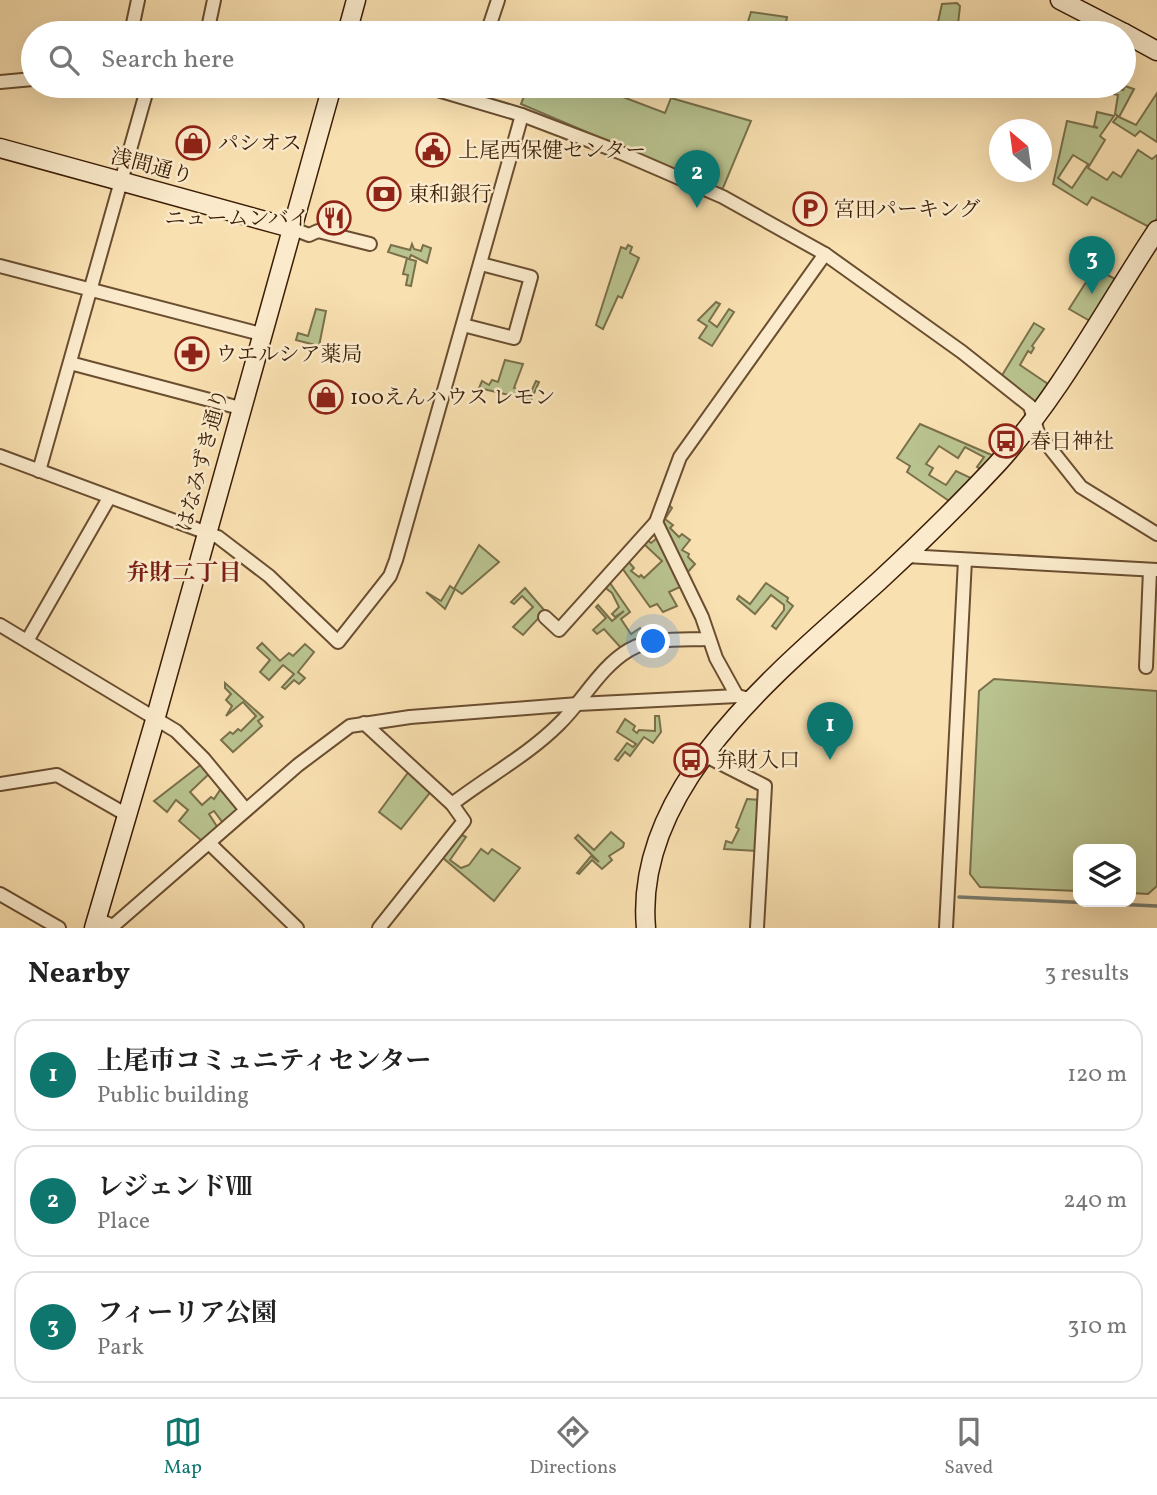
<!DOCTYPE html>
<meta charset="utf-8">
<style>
:root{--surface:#fff;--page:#f2f2f2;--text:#222;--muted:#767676;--line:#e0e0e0;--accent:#0f766e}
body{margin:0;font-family:Vollkorn,"Noto Serif JP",serif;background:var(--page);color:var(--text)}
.controls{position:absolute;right:21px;bottom:21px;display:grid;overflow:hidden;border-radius:14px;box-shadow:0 7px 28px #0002}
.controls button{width:63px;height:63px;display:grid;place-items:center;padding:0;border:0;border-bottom:2px solid var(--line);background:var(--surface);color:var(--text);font:35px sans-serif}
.compass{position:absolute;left:989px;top:119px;width:63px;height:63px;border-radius:50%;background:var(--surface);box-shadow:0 7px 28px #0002;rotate:331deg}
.you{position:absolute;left:654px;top:642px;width:24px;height:24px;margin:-18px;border:5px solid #fff;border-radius:50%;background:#1a73e8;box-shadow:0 0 0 10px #1a73e833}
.badge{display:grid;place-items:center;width:46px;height:46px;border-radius:50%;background:var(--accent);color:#fff;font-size:23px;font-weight:700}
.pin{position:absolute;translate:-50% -58px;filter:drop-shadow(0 2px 4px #0008)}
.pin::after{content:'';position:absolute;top:37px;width:24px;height:21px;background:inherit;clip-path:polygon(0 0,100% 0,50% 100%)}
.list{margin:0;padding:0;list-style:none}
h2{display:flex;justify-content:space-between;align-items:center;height:91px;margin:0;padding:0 28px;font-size:30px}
h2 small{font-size:23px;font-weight:400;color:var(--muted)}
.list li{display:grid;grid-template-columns:46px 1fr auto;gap:21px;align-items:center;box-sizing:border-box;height:112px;margin:0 14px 14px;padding:0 14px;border:2px solid var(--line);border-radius:21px}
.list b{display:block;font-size:26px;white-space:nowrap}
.list p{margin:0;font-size:23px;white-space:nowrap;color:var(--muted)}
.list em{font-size:23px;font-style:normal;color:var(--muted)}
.icon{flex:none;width:38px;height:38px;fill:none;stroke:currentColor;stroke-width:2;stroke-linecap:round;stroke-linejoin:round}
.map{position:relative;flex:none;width:1157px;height:928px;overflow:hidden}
.search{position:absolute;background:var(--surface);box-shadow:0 7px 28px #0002;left:21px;right:21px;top:21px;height:77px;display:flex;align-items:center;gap:18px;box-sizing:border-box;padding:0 24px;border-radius:38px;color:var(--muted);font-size:26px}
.sheet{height:469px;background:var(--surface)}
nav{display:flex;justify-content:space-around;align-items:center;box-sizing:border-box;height:98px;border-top:2px solid var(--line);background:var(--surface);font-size:19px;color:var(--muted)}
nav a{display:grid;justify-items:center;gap:4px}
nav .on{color:var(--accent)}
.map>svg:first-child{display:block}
</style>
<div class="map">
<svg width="1157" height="928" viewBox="0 0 1157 928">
<rect width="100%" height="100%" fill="#f9e0b0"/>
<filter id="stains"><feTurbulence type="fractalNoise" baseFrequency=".00286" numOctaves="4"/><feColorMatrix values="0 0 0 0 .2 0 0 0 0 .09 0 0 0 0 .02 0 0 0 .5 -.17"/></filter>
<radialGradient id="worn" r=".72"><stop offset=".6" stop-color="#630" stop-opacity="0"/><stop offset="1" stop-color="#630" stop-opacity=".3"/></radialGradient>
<!-- green -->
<g fill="#b9c38f" stroke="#7a704a" stroke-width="2" fill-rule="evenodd">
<polygon points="957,3 960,6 957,33 936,31 942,4"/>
<polygon points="751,12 787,17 784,33 745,31"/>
<polygon points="528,86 594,86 665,113 671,98 751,121 723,188 720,189 521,104"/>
<polygon points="1106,86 1123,90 1125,86 1134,89 1119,117 1136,125 1157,93 1157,142 1140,131 1135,136 1113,122 1118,116 1115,114 1118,95 1104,92"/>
<path d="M 1097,112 L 1114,116 L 1100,136 L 1105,140 L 1088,168 L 1107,180 L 1113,172 L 1121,177 L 1138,150 L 1152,159 L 1157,155 L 1157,218 L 1151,228 L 1092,197 L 1087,205 L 1053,184 L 1067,121 L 1098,128 L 1094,126 ZM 1073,155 L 1088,164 L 1072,188 L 1058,178 Z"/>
<polygon points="412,244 414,249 421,251 423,245 431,248 427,263 411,255 409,259 416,261 411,286 406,285 408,275 403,274 407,258 388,252 391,245 410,250"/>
<polygon points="628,245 632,247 630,253 639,258 622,298 618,296 603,329 596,325 621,247 626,249"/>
<polygon points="1095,268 1115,279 1090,321 1069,309"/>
<polygon points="716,302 720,304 709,321 717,327 729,309 734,312 712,346 699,338 707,326 698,320"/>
<polygon points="316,309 326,311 319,346 296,340 298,333 308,336"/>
<polygon points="1034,323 1044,329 1032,346 1034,348 1031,353 1028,351 1020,365 1048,384 1035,403 1001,377"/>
<polygon points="505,360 523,364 514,388 530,394 536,381 539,382 531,400 479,388 482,381 489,385 492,380 498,382"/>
<polygon points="920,424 994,456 982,470 977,467 984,457 965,447 958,458 939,446 926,464 933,468 929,475 946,485 956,471 973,479 952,503 907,472 910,466 897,458"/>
<polygon points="667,503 672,508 665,519 673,525 670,528 679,537 682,534 690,540 682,550 689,554 688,557 695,564 687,573 661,520"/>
<path d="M 645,538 L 651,543 L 657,538 L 682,586 L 669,592 L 677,606 L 663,612 L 657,604 L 650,607 L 620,565 ZM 644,544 L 662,561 L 644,578 L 641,575 L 639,577 L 631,571 L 634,568 L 627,560 Z"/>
<polygon points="479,545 499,562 462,594 455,589 445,609 426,592 441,601 450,586 454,589"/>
<polygon points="608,580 630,612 621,619 631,634 640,628 647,638 622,649 604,629 597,634 593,630 606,618 596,607 598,605 612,621 624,611 615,617 612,614 619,607 612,593 603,586"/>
<polygon points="766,583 788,598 787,601 793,606 776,629 772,626 784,610 784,605 771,595 755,614 737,599 739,596 750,604"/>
<polygon points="525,588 545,611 523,635 513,627 533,607 522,596 514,604 511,602"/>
<polygon points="262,643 280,661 289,653 293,656 305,644 314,652 298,672 305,678 299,684 294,680 285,689 282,687 294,674 283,665 269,680 260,672 270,660 257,648"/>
<polygon points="994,679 1157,691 1157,886 1148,894 1131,893 1131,849 1078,849 1078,891 980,887 970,874 979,691"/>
<polygon points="225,683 263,717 258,721 262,726 233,752 221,740 230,732 233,734 238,729 241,731 256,716 243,702 226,716 232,706 226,700 231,694 225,688"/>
<polygon points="655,716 659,716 661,732 653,743 644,737 630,756 625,752 618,761 615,759 627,743 633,747 636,744 617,732 625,719 635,726 633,730 637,733 639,730 655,731"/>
<polygon points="203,763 211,772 190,792 202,805 211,797 214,799 222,787 240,808 223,823 214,811 209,814 218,828 203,842 179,821 188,810 176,800 167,812 154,801"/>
<polygon points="410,770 432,790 401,829 379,812"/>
<polygon points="747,799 760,800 757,851 724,849 726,841 732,843 739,829 736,827"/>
<polygon points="611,832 624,843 623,847 609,856 612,860 602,869 592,860 579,874 577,873 591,856 599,862 575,838 578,835 594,850"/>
<polygon points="460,834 466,837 450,860 461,868 469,865 481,849 488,854 492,849 520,868 494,901 443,858"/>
</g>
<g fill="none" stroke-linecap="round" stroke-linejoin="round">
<!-- stream -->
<polyline stroke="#787c6e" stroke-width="3.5" points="959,897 1157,906"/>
<defs>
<g id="street">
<polyline points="131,33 138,0"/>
<polyline points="207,33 214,0"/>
<polyline points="487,33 498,0"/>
<polyline points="0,82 33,79"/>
<polyline points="424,86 522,115 619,152 723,197 825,254 962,352 1030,406 1038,433 1081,487 1157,534"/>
<polyline points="291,228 309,235 318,231 370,244"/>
<polyline points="0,266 261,334"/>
<polyline points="463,325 514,338 531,277 481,264"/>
<polyline points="70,363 240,408"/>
<polyline points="0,456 218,537 269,576 338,642 390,576 396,560 522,115"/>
<polyline points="39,471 148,86"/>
<polyline points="656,522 702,617 716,658 737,696"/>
<polyline points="906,556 1157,570"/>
<polyline points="545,617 559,630 656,522 680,457 825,254"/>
<polyline points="0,625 176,731 204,759 246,810"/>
<polyline points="27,641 109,498"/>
<polyline points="1146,667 1150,570"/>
<polyline points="364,723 452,804 464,821 379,928"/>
<polyline points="706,756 765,786 757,928"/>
<polyline points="0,784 57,775 127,815"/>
<path d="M 452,804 C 487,777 528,755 559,724 C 583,701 600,667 629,650 C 651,637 682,640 707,639"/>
<polyline points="209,843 297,928"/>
<polyline points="0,894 59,928"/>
<polyline points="97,919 113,926 298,765 350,726 410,717 578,704 737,696 750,699"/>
<polyline points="946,928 965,560"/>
</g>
<g id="secondary">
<polyline points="1060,0 1124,33"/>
<polyline points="347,33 356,0"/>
<polyline points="1124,33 1157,51"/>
<polyline points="0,148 291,228"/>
<polyline points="94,928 155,720 332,86"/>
<path d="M 646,928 C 633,784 783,668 879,581 C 920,543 961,503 999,462 C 1061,393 1106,307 1157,230"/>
</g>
</defs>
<!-- street casing -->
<use href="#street" stroke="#6a4e30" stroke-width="16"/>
<!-- secondary casing -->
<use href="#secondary" stroke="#3b1d06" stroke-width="21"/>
<!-- street -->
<use href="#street" stroke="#fbebcc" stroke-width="12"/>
<!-- secondary -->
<use href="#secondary" stroke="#fbebcc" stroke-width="18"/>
</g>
<!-- icons -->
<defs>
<symbol id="shop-ring" viewBox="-11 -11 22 22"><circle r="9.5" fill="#fbebcc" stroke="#8f2418" stroke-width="1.5"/><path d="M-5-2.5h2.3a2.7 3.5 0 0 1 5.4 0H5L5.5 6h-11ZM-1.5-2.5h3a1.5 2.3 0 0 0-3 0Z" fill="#8f2418"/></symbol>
<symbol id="civic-ring" viewBox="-11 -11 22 22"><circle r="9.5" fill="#fbebcc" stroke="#8f2418" stroke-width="1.5"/><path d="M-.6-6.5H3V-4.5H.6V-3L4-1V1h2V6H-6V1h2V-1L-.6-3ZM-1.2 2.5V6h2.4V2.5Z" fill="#8f2418"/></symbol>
<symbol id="bank-ring" viewBox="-11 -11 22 22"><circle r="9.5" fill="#fbebcc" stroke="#8f2418" stroke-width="1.5"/><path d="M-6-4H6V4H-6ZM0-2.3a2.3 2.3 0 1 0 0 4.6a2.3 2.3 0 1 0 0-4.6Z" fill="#8f2418"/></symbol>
<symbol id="parking-ring" viewBox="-11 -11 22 22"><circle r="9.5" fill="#fbebcc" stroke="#8f2418" stroke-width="1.5"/><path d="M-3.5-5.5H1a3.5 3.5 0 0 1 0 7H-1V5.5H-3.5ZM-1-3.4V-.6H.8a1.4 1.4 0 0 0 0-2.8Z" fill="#8f2418"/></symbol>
<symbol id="restaurant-ring" viewBox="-11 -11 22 22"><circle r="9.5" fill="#fbebcc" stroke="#8f2418" stroke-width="1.5"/><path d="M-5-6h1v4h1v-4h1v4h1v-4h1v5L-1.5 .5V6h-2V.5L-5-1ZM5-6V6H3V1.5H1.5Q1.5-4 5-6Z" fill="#8f2418"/></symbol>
<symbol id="pharmacy-ring" viewBox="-11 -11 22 22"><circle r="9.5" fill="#fbebcc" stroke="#8f2418" stroke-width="1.5"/><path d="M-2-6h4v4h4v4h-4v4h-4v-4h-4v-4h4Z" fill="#8f2418"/></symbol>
<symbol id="bus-ring" viewBox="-11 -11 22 22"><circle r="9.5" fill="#fbebcc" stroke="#8f2418" stroke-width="1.5"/><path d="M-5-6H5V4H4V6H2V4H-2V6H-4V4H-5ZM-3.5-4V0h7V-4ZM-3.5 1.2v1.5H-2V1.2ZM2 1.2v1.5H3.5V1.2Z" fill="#8f2418"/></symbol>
</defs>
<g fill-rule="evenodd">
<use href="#shop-ring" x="174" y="124" width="38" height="38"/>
<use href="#civic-ring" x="414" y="131" width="38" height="38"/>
<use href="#bank-ring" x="365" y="175" width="38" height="38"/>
<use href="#parking-ring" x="791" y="190" width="38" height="38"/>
<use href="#restaurant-ring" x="315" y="199" width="38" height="38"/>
<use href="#pharmacy-ring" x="173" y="335" width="38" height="38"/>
<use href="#shop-ring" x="307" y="378" width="38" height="38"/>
<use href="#bus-ring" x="987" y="422" width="38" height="38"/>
<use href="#bus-ring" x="672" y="741" width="38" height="38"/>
</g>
<g text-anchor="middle" stroke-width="5" stroke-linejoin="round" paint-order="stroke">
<!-- poi labels -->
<g font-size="21" fill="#3b1d06" stroke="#fbebcc" text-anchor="start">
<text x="218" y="150">パシオス</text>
<text x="458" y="157">上尾西保健センター</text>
<text x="408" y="201">東和銀行</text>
<text x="834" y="216">宮田パーキング</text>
<text x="310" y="225" text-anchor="end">ニュームンバイ</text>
<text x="216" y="361">ウエルシア薬局</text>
<text x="350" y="404">100えんハウス レモン</text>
<text x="1030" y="448">春日神社</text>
<text x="716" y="767">弁財入口</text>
</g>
<!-- street labels -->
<g font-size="21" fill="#3b1d06" stroke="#fbebcc">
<text transform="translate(152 166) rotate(15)" y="7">浅間通り</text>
<text transform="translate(202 460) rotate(-75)" y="7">はなみずき通り</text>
</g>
<!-- neighbourhood labels -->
<g font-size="23" font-weight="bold" fill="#7a1f14" stroke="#fbebcc">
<text x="184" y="580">弁財二丁目</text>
</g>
</g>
<rect width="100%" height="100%" filter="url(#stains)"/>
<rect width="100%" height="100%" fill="url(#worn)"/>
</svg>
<div class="controls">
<button><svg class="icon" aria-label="layers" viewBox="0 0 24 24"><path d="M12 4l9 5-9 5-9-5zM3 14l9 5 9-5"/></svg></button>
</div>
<svg class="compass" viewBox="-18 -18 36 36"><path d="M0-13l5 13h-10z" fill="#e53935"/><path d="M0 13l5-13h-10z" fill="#767676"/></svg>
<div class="you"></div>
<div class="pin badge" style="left:830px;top:760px">1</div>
<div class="pin badge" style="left:697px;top:208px">2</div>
<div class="pin badge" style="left:1092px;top:294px">3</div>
<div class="search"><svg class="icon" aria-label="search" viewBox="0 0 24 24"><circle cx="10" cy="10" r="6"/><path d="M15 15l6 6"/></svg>Search here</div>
</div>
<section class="sheet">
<h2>Nearby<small>3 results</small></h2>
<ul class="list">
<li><span class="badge">1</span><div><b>上尾市コミュニティセンター</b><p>Public building</p></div><em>120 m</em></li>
<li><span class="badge">2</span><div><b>レジェンドⅧ</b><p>Place</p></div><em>240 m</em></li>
<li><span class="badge">3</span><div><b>フィーリア公園</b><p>Park</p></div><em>310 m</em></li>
</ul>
</section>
<nav>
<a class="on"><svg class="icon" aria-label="map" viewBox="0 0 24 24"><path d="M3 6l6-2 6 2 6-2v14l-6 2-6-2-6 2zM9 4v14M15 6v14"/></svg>Map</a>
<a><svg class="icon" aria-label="directions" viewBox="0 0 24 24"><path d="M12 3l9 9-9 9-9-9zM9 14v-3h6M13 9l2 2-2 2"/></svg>Directions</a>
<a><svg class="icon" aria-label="saved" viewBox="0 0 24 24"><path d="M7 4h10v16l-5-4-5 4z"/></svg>Saved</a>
</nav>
